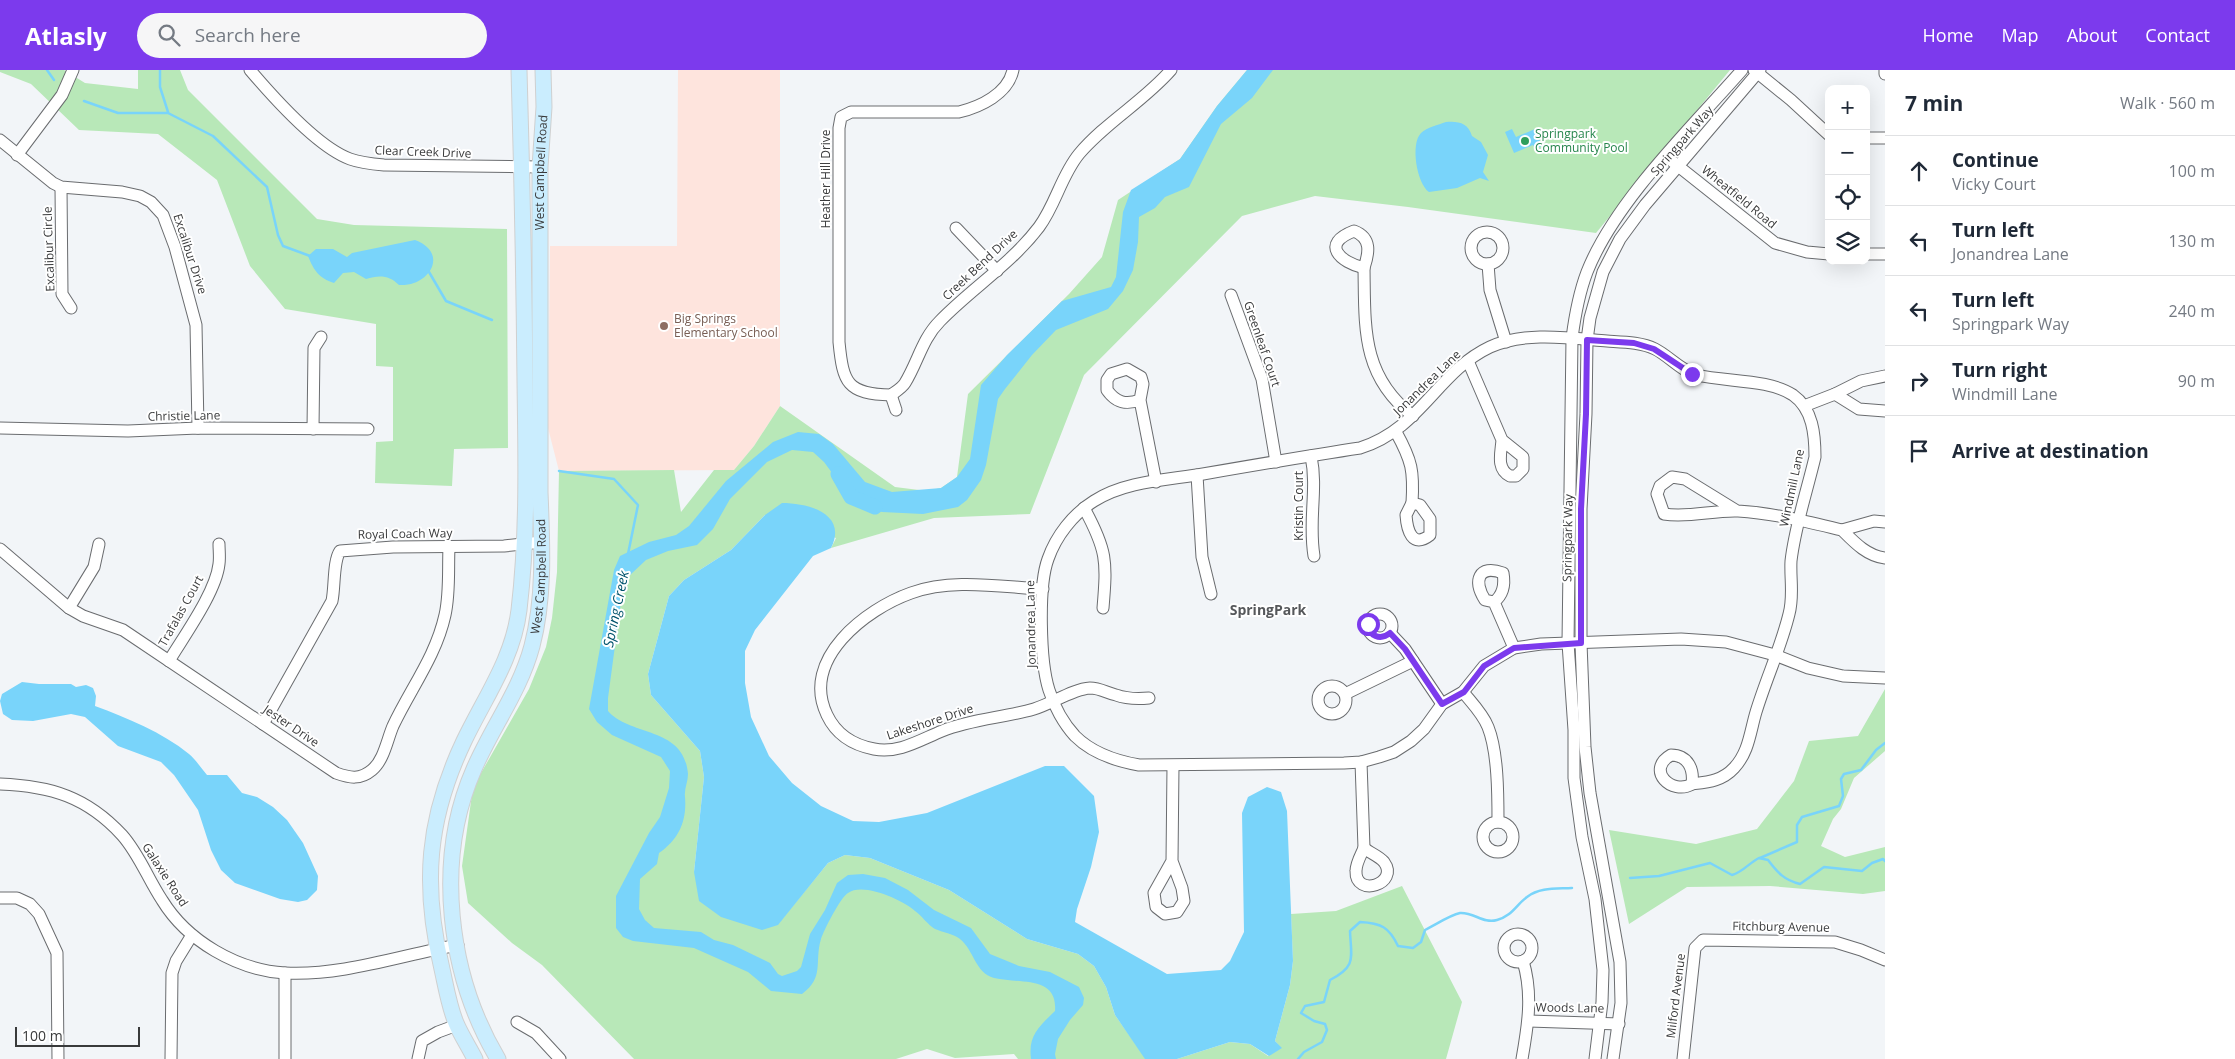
<!DOCTYPE html>
<meta charset="utf-8">
<style>
:root{--surface:#fff;--page:#f6f6f7;--text:#1f2937;--muted:#747a83;--line:#e0e1e3;--accent:#7c3aed}
body{margin:0;font-family:"Open Sans",sans-serif;background:var(--page);color:var(--text)}
.controls{position:absolute;right:15px;top:15px;display:grid;overflow:hidden;border-radius:10px;box-shadow:0 5px 20px #0002}
.controls button{width:45px;height:45px;display:grid;place-items:center;padding:0;border:0;border-bottom:1px solid var(--line);background:var(--surface);color:var(--text);font:25px sans-serif}
.scale{position:absolute;left:15px;bottom:12px;width:125px;box-sizing:border-box;padding-left:5px;border:2px solid #393a3b;border-top:0;font-size:14px;line-height:18px;white-space:nowrap;color:#393a3b;-webkit-text-stroke:4px #fff;paint-order:stroke}
.stop{position:absolute;width:15px;height:15px;margin:-11px;border:4px solid #7c3aed;border-radius:50%;background:#fff}
.stop.end{background:#7c3aed;border-color:#fff;box-shadow:0 1px 5px #0008}
.list{margin:0;padding:0;list-style:none}
h2{display:flex;justify-content:space-between;align-items:center;height:65px;margin:0;padding:0 20px;font-size:21px}
h2 small{font-size:16px;font-weight:400;color:var(--muted)}
.list li{display:grid;grid-template-columns:32px 1fr auto;gap:15px;align-items:center;box-sizing:border-box;height:70px;padding:0 20px;border-top:1px solid var(--line)}
.list b{display:block;font-size:19px;white-space:nowrap}
.list p{margin:0;font-size:16px;white-space:nowrap;color:var(--muted)}
.list em{font-size:16px;font-style:normal;color:var(--muted)}
.icon{flex:none;width:28px;height:28px;fill:none;stroke:currentColor;stroke-width:2;stroke-linecap:round;stroke-linejoin:round}
.map{position:relative;flex:none;width:1885px;height:989px;overflow:hidden}
header{display:flex;align-items:center;gap:30px;box-sizing:border-box;height:70px;padding:0 25px;background:var(--accent);color:#fff}
header strong{font-size:24px}
nav{display:flex;gap:28px;margin-inline-start:auto;font-size:18px}
.search{width:350px;height:45px;background:var(--page);display:flex;align-items:center;gap:12px;box-sizing:border-box;padding:0 18px;border-radius:28px;color:var(--muted);font-size:19px}
main{display:flex}
aside{flex:1;background:var(--surface)}
.map>svg:first-child{display:block}
</style>
<header>
<strong>Atlasly</strong>
<div class="search"><svg class="icon" aria-label="search" viewBox="0 0 24 24"><circle cx="10" cy="10" r="6"/><path d="M15 15l6 6"/></svg>Search here</div>
<nav><a>Home</a><a>Map</a><a>About</a><a>Contact</a></nav>
</header>
<main>
<div class="map">
<svg width="1885" height="989" viewBox="0 0 1885 989">
<rect width="100%" height="100%" fill="#f2f5f8"/>
<!-- education -->
<polygon fill="#fee4dd" points="678,0 780,0 780,336 754,376 734,400 559,401 548,358 550,176 677,176"/>
<!-- green -->
<g fill="#b8e8b8">
<polygon points="0,0 64,0 85,13 138,19 138,0 180,0 188,20 317,149 354,155 507,159 508,378 454,379 452,416 375,413 376,372 393,371 393,297 376,296 376,254 285,239 250,196 217,110 158,64 79,60 31,14 0,2"/>
<polygon points="1247,0 1730,0 1596,163 1408,137 1315,126 1242,146 1084,305 1030,444 934,448 831,478 836,468 765,445 731,480 684,510 669,526 648,604 651,625 700,681 704,707 694,802 778,854 828,793 845,785 870,788 949,820 1027,869 1078,884 1094,896 1106,917 1115,945 1146,989 1018,989 1014,984 955,988 927,979 896,989 634,989 542,895 512,873 468,833 462,796 473,717 529,619 546,577 552,548 557,502 559,401 674,400 681,442 714,400 734,400 754,376 780,336 895,417 927,421 941,418 957,407 968,324 1069,224 1102,187 1118,130 1180,89 1217,36"/>
<polygon points="1885,619 1885,681 1854,708 1841,739 1833,749 1821,776 1845,787 1885,777 1885,821 1863,824 1770,816 1687,817 1629,854 1609,760 1696,774 1757,759 1794,711 1809,671 1858,666"/>
<polygon points="1402,816 1462,932 1446,989 1177,989 1230,972 1250,974 1268,986 1281,978 1275,971 1290,915 1293,891 1291,844 1336,841"/>
</g>
<!-- water -->
<g fill="#79d4fa">
<path d="M 1247,0 L 1273,0 L 1252,28 L 1221,54 L 1189,117 L 1165,127 L 1155,138 L 1139,147 L 1138,172 L 1133,200 L 1123,221 L 1108,239 L 1056,260 L 1032,285 L 1005,319 L 998,329 L 986,395 L 981,410 L 967,430 L 958,437 L 923,444 L 882,442 L 862,434 L 841,415 L 824,392 L 813,382 L 792,380 L 767,392 L 730,429 L 713,459 L 697,475 L 668,481 L 646,490 L 629,506 L 623,516 L 608,628 L 608,641 C 631,667 684,656 688,704 C 688,712 684,719 685,727 C 687,751 679,769 659,783 L 657,794 L 640,809 L 639,839 L 645,850 L 654,858 L 701,862 L 714,870 L 733,875 L 770,893 L 778,904 L 782,906 L 797,901 L 801,897 L 810,864 L 825,840 L 837,813 L 848,805 L 863,804 L 885,808 L 908,820 L 934,840 L 971,858 L 990,884 L 1019,896 L 1050,902 L 1079,917 L 1084,928 L 1083,935 L 1070,950 L 1058,969 L 1055,984 L 1056,989 L 1031,989 C 1028,965 1039,957 1055,941 C 1058,905 1019,914 994,908 C 975,903 974,880 960,869 C 954,864 942,862 935,859 C 928,855 922,846 915,841 C 903,830 863,812 848,823 C 840,828 824,860 821,869 C 814,892 825,907 802,924 L 771,921 L 748,902 L 694,878 L 633,871 L 623,867 L 616,858 L 616,826 L 649,763 L 660,747 L 669,718 L 670,701 L 661,687 L 612,665 L 597,652 L 589,639 L 614,500 L 620,486 L 649,472 L 676,465 L 689,456 L 726,411 L 773,372 L 798,362 L 819,364 L 833,374 L 865,412 L 892,422 L 941,418 L 957,407 L 970,389 L 981,315 L 1007,285 L 1062,231 L 1111,217 L 1116,207 L 1123,142 L 1131,120 L 1180,89 L 1217,36 Z"/>
<path d="M 1446,52 C 1459,51 1468,53 1472,66 L 1481,72 L 1488,85 L 1483,102 L 1489,111 L 1480,108 L 1457,118 L 1429,122 C 1417,114 1410,74 1421,63 C 1427,57 1438,55 1446,52 Z"/>
<polygon points="1512,59 1516,67 1535,59 1542,76 1535,79 1533,75 1514,83 1505,62"/>
<path d="M 415,170 C 450,183 429,217 399,215 C 389,205 379,205 366,209 L 354,202 L 343,203 L 334,213 C 319,208 314,201 308,186 L 316,179 L 333,179 L 347,187 L 352,183 Z"/>
<path d="M 782,433 C 809,433 848,444 831,478 L 813,486 L 755,560 L 745,581 L 745,613 L 751,647 L 769,686 L 792,713 L 821,736 L 853,751 L 879,752 L 927,743 L 1045,696 L 1064,696 L 1094,726 L 1099,762 L 1091,797 L 1077,839 L 1075,852 L 1167,904 L 1221,900 L 1230,891 L 1244,862 L 1242,743 L 1248,727 L 1267,717 L 1281,722 L 1287,741 L 1293,891 L 1290,915 L 1275,971 L 1282,978 L 1269,986 L 1250,974 L 1230,972 L 1177,989 L 1145,989 L 1115,945 L 1106,917 L 1094,896 L 1078,884 L 1027,869 L 949,820 L 870,788 L 845,785 L 828,793 L 778,855 L 762,860 L 721,847 L 699,831 L 694,802 L 704,707 L 700,681 L 651,625 L 648,604 L 669,526 L 684,510 L 731,480 L 765,445 Z"/>
<path d="M 22,612 L 39,614 L 71,614 L 76,617 L 86,615 L 93,618 L 96,626 L 95,636 C 127,648 162,662 189,684 C 196,690 201,698 207,705 L 227,705 L 242,723 L 257,727 L 273,737 L 287,750 L 303,773 L 318,806 L 317,820 L 307,830 L 298,832 L 280,829 L 235,813 L 221,800 L 211,780 L 198,740 L 174,705 L 161,692 L 118,676 L 85,647 L 71,644 L 33,651 L 12,650 L 3,644 L 0,631 L 2,624 Z"/>
</g>
<g fill="none" stroke-linecap="round" stroke-linejoin="round">
<!-- stream -->
<g stroke="#79d4fa" stroke-width="2.5">
<polyline points="47,0 54,10"/>
<polyline points="160,0 160,17 168,42"/>
<polyline points="84,31 118,43 168,43 213,66 267,117 278,165 283,176 310,186"/>
<polyline points="429,202 446,231 492,250"/>
<polyline points="559,401 614,409 638,435 628,484"/>
<polyline points="1760,788 1797,772 1797,755 1802,747 1839,736 1843,726 1841,709 1844,704 1861,700 1876,680 1885,673"/>
<path d="M 1630,808 L 1659,806 L 1710,793 L 1732,805 C 1743,802 1749,793 1759,788 L 1768,790 C 1778,803 1784,810 1800,814 L 1824,797 L 1862,801 L 1872,793 L 1883,789 L 1885,791"/>
<path d="M 1298,989 L 1304,982 L 1322,972 L 1327,960 L 1325,954 L 1314,951 L 1301,943 L 1305,936 L 1324,932 L 1330,910 C 1357,896 1351,888 1350,861 L 1360,852 C 1381,853 1389,857 1398,876 L 1413,878 L 1421,872 L 1425,860 C 1435,855 1450,845 1460,843 C 1474,842 1483,854 1497,850 C 1512,846 1516,835 1527,827 C 1540,817 1557,819 1572,818"/>
</g>
<!-- river -->
<polyline stroke="#79d4fa" stroke-width="15" points="838,404 851,427 875,437"/>
<defs>
<g id="minor">
<path d="M 250,0 C 273,27 317,77 350,89 C 361,93 372,94 384,95 L 540,97"/>
<path d="M 1013,0 C 1008,24 980,37 959,42 L 851,42 L 841,47 L 839,58 L 839,272 C 843,313 847,324 891,325 C 895,322 902,318 905,313 C 918,292 922,269 940,251 C 972,218 1011,194 1039,157 C 1056,134 1061,106 1079,84 C 1106,52 1143,32 1171,0"/>
<polyline points="1754,0 1791,30 1829,65"/>
<polyline points="1885,0 1885,4"/>
<polyline points="1866,68 1885,68"/>
<polyline points="0,70 53,113 61,117 122,122 140,126 151,132 163,145 175,177 196,255 198,358"/>
<polyline points="17,85 62,25 73,0"/>
<polyline points="1673,92 1775,173 1807,182 1829,184"/>
<polyline points="61,117 62,224 71,238"/>
<polyline points="956,158 997,201"/>
<path d="M 1354,161 C 1372,168 1369,183 1364,198 C 1340,192 1320,174 1354,161 Z"/>
<circle cx="1487" cy="178" r="16"/>
<polyline points="1866,184 1885,184"/>
<polyline points="1488,194 1490,220 1506,272"/>
<path d="M 1364,198 C 1365,257 1361,306 1413,346"/>
<polyline points="1231,225 1262,309 1276,392"/>
<path d="M 1468,291 L 1502,370 L 1523,387 L 1523,399 L 1516,406 L 1510,406 C 1496,399 1501,383 1502,370"/>
<polyline points="1885,306 1861,311 1835,324 1859,339 1885,341"/>
<polyline points="891,325 896,340"/>
<path d="M 1140,330 C 1126,335 1116,333 1107,320 L 1107,310 L 1111,304 L 1127,299 L 1141,307 L 1143,314 L 1140,330 L 1156,412"/>
<polyline points="1804,336 1835,324"/>
<polyline points="0,358 128,361 198,358 368,359"/>
<polyline points="313,359 314,278 321,267"/>
<path d="M 1396,362 C 1412,391 1414,401 1412,433"/>
<path d="M 1311,386 C 1318,420 1308,450 1314,486"/>
<polyline points="1197,405 1202,487 1211,524"/>
<path d="M 1412,433 L 1420,435 L 1430,449 L 1430,465 C 1412,479 1407,460 1406,445 Z"/>
<path d="M 1084,438 C 1107,480 1107,491 1103,538"/>
<path d="M 1737,441 L 1685,409 L 1672,407 L 1660,416 L 1657,424 L 1664,444 C 1689,448 1713,440 1738,441 C 1773,443 1808,452 1842,460"/>
<path d="M 1885,452 L 1874,451 L 1842,460 C 1854,472 1867,486 1885,488"/>
<path d="M 0,479 L 69,538 L 83,546 L 123,560 L 336,703 C 350,708 360,710 372,700 C 384,690 387,670 393,656 C 411,618 436,586 445,545 C 450,523 448,499 449,477"/>
<path d="M 1043,519 C 1001,517 952,508 911,523 C 866,539 800,589 827,645 C 836,664 853,675 874,679 C 898,684 920,670 942,661 C 972,649 1003,648 1034,639 C 1051,634 1073,619 1090,618 C 1100,618 1107,623 1116,625 C 1127,629 1138,629 1149,628"/>
<path d="M 1494,532 C 1503,525 1505,514 1503,503 C 1478,494 1473,511 1485,530 L 1494,532 L 1514,578"/>
<polyline points="69,538 94,497 99,474"/>
<circle cx="1380" cy="556" r="12"/>
<polyline points="1390,563 1405,579 1442,634"/>
<path d="M 169,591 C 184,566 216,522 219,494 C 220,487 219,480 219,474"/>
<circle cx="1332" cy="630" r="14"/>
<path d="M 1463,622 C 1472,633 1483,644 1488,657 C 1498,682 1498,725 1498,752"/>
<polyline points="1345,624 1413,591"/>
<path d="M 263,654 L 332,531 C 335,517 333,491 340,481 L 393,477 L 504,476 L 542,472"/>
<path d="M 1671,685 C 1688,685 1694,699 1692,714 C 1672,726 1645,700 1671,685 Z"/>
<polyline points="1361,692 1364,778"/>
<path d="M 0,714 C 51,716 87,727 122,765 C 139,784 148,809 162,830 C 187,871 237,900 285,903 C 343,906 401,885 458,875"/>
<path d="M 1692,714 C 1708,712 1722,711 1734,698 C 1749,682 1750,662 1756,642 C 1766,609 1781,577 1789,544 C 1794,526 1790,509 1791,491 C 1795,456 1807,421 1815,387 C 1815,365 1813,339 1793,325 C 1769,309 1725,312 1697,305 C 1681,301 1669,286 1655,279 C 1641,272 1622,272 1607,271 C 1570,268 1525,261 1490,277 C 1437,302 1421,359 1360,378 C 1307,386 1255,395 1203,404 C 1167,410 1125,411 1094,431 C 1073,444 1056,466 1048,489 C 1038,516 1040,592 1049,620 C 1054,636 1064,654 1075,666 C 1092,683 1116,691 1139,695 L 1344,693 L 1361,692 L 1379,687 L 1394,682 L 1411,671 L 1424,659 L 1442,634 L 1463,622 L 1484,596 L 1514,578 L 1541,574 L 1681,569 L 1726,572 L 1775,585 L 1808,598 L 1843,606 L 1885,608"/>
<circle cx="1498" cy="767" r="15"/>
<path d="M 1364,778 C 1370,783 1379,786 1384,792 C 1400,814 1355,828 1356,801 C 1356,793 1361,785 1364,778 Z"/>
<polyline points="1172,791 1154,823 1156,837 1165,844 1177,842 1184,831 1182,818 1172,791 1173,696"/>
<polyline points="0,828 17,828 30,834 39,844 57,883 58,989"/>
<circle cx="1518" cy="878" r="14"/>
<polyline points="1529,951 1619,954"/>
<polyline points="517,952 536,963 560,989"/>
<polyline points="171,989 172,903 176,891 192,865"/>
<polyline points="285,989 285,903"/>
<polyline points="418,989 422,971 438,962 457,955"/>
<path d="M 1522,989 C 1528,955 1533,924 1523,891"/>
<path d="M 1595,989 L 1602,932 L 1603,900 L 1595,829 L 1582,767 L 1574,708 L 1574,660 L 1568,573 L 1572,268 C 1575,245 1579,223 1587,202 C 1615,131 1692,57 1742,0"/>
<polyline points="1613,989 1621,933 1620,892 1590,723 1585,677 1581,573 1581,439 1586,344 1587,270 1590,248 1603,202 1620,169 1645,135 1760,0"/>
<polyline points="1683,989 1695,878 1703,870 1835,872 1861,880 1885,890"/>
</g>
<g id="major">
<path d="M 475,989 C 469,977 461,965 456,953 C 449,936 446,917 442,899 C 422,815 427,749 464,671 C 485,627 513,589 519,540 C 528,464 526,387 525,311 C 524,207 522,104 519,0"/>
<path id="s1" d="M 498,989 C 448,905 434,790 474,699 C 492,657 520,621 532,576 C 545,527 542,473 540,422 L 540,97 L 544,37 L 543,0"/>
</g>
</defs>
<!-- minor casing -->
<use href="#minor" stroke="#6a6c6f" stroke-width="13"/>
<!-- major casing -->
<use href="#major" stroke="#cfd0d0" stroke-width="17"/>
<!-- minor -->
<use href="#minor" stroke="#fff" stroke-width="11"/>
<!-- major -->
<use href="#major" stroke="#caedfe" stroke-width="15"/>
</g>
<g fill="none" stroke-linecap="round" stroke-linejoin="round">
<!-- route -->
<path stroke="#7c3aed" stroke-width="6" d="M 1368,554 C 1369,566 1380,571 1390,563 L 1405,579 L 1442,634 L 1464,622 L 1484,596 L 1514,578 L 1581,573 L 1581,439 L 1586,344 L 1587,270 L 1634,273 L 1654,279 L 1692,304"/>
</g>
<!-- markers -->
<circle fill="#2e9e5b" stroke="#fff" stroke-width="2" cx="1525" cy="71" r="5"/>
<circle fill="#8d6e63" stroke="#fff" stroke-width="2" cx="664" cy="256" r="5"/>
<g text-anchor="middle" stroke-width="4" stroke-linejoin="round" paint-order="stroke">
<!-- leisure labels -->
<g font-size="12" fill="#27864d" stroke="#fff" text-anchor="start">
<text x="1535" y="68">Springpark<tspan x="1535" dy="14">Community Pool</tspan></text>
</g>
<!-- street labels -->
<g font-size="12" fill="#393a3b" stroke="#fff">
<text transform="translate(1682 71) rotate(-49)" y="4">Springpark Way</text>
<text transform="translate(423 82) rotate(2)" y="4">Clear Creek Drive</text>
<text dy="4" stroke="none"><textPath href="#s1" startOffset="912">West Campbell Road</textPath></text>
<text transform="translate(826 109) rotate(-90)" y="4">Heather Hill Drive</text>
<text transform="translate(1739 127) rotate(39)" y="4">Wheatfield Road</text>
<text transform="translate(49 179) rotate(-92)" y="4">Excalibur Circle</text>
<text transform="translate(190 184) rotate(72)" y="4">Excalibur Drive</text>
<text transform="translate(980 195) rotate(-43)" y="4">Creek Bend Drive</text>
<text transform="translate(1262 274) rotate(71)" y="4">Greenleaf Court</text>
<text transform="translate(1427 313) rotate(-44)" y="4">Jonandrea Lane</text>
<text transform="translate(184 346) rotate(-1)" y="4">Christie Lane</text>
<text transform="translate(1792 418) rotate(-78)" y="4">Windmill Lane</text>
<text transform="translate(1299 436) rotate(-90)" y="4">Kristin Court</text>
<text transform="translate(405 464) rotate(-1)" y="4">Royal Coach Way</text>
<text transform="translate(1568 468) rotate(-89)" y="4">Springpark Way</text>
<text dy="4" stroke="none"><textPath href="#s1" startOffset="508">West Campbell Road</textPath></text>
<text transform="translate(181 541) rotate(-61)" y="4">Trafalas Court</text>
<text transform="translate(1031 554) rotate(-91)" y="4">Jonandrea Lane</text>
<text transform="translate(930 652) rotate(-18)" y="4">Lakeshore Drive</text>
<text transform="translate(291 656) rotate(34)" y="4">Jester Drive</text>
<text transform="translate(165 805) rotate(57)" y="4">Galaxie Road</text>
<text transform="translate(1781 857) rotate(1)" y="4">Fitchburg Avenue</text>
<text transform="translate(1676 926) rotate(-83)" y="4">Milford Avenue</text>
<text transform="translate(1570 938) rotate(1)" y="4">Woods Lane</text>
</g>
<!-- education labels -->
<g font-size="12" fill="#785e54" stroke="#fff" text-anchor="start">
<text x="674" y="253">Big Springs<tspan x="674" dy="14">Elementary School</tspan></text>
</g>
<!-- water labels -->
<g font-size="14" font-style="italic" fill="#00536c" stroke="#fff">
<text transform="translate(616 539) rotate(-78)" y="5">Spring Creek</text>
</g>
<!-- neighbourhood labels -->
<g font-size="14" font-weight="bold" fill="#56585b" stroke="#fff">
<text x="1268" y="545">SpringPark</text>
</g>
</g>
</svg>
<div class="controls">
<button>+</button>
<button>−</button>
<button><svg class="icon" aria-label="locate" viewBox="0 0 24 24"><circle cx="12" cy="12" r="6"/><path d="M12 2v4M12 18v4M2 12h4M18 12h4"/></svg></button>
<button><svg class="icon" aria-label="layers" viewBox="0 0 24 24"><path d="M12 4l9 5-9 5-9-5zM3 14l9 5 9-5"/></svg></button>
</div>
<div class="scale">100 m</div>
<div class="stop" style="left:1368px;top:554px"></div>
<div class="stop end" style="left:1692px;top:304px"></div>
</div>
<aside>
<h2>7 min<small>Walk · 560 m</small></h2>
<ul class="list">
<li><svg class="icon" aria-label="ahead" viewBox="0 0 24 24"><path d="M12 20V5M6 11l6-6 6 6"/></svg><div><b>Continue</b><p>Vicky Court</p></div><em>100 m</em></li>
<li><svg class="icon" aria-label="left" viewBox="0 0 24 24"><path d="M17 20v-9H6M10 6l-5 5 5 5"/></svg><div><b>Turn left</b><p>Jonandrea Lane</p></div><em>130 m</em></li>
<li><svg class="icon" aria-label="left" viewBox="0 0 24 24"><path d="M17 20v-9H6M10 6l-5 5 5 5"/></svg><div><b>Turn left</b><p>Springpark Way</p></div><em>240 m</em></li>
<li><svg class="icon" aria-label="right" viewBox="0 0 24 24"><path d="M7 20v-9h11M14 6l5 5-5 5"/></svg><div><b>Turn right</b><p>Windmill Lane</p></div><em>90 m</em></li>
<li><svg class="icon" aria-label="arrive" viewBox="0 0 24 24"><path d="M6 21V4h12l-3 4 3 4H6"/></svg><div><b>Arrive at destination</b></div></li>
</ul>
</aside>
</main>
